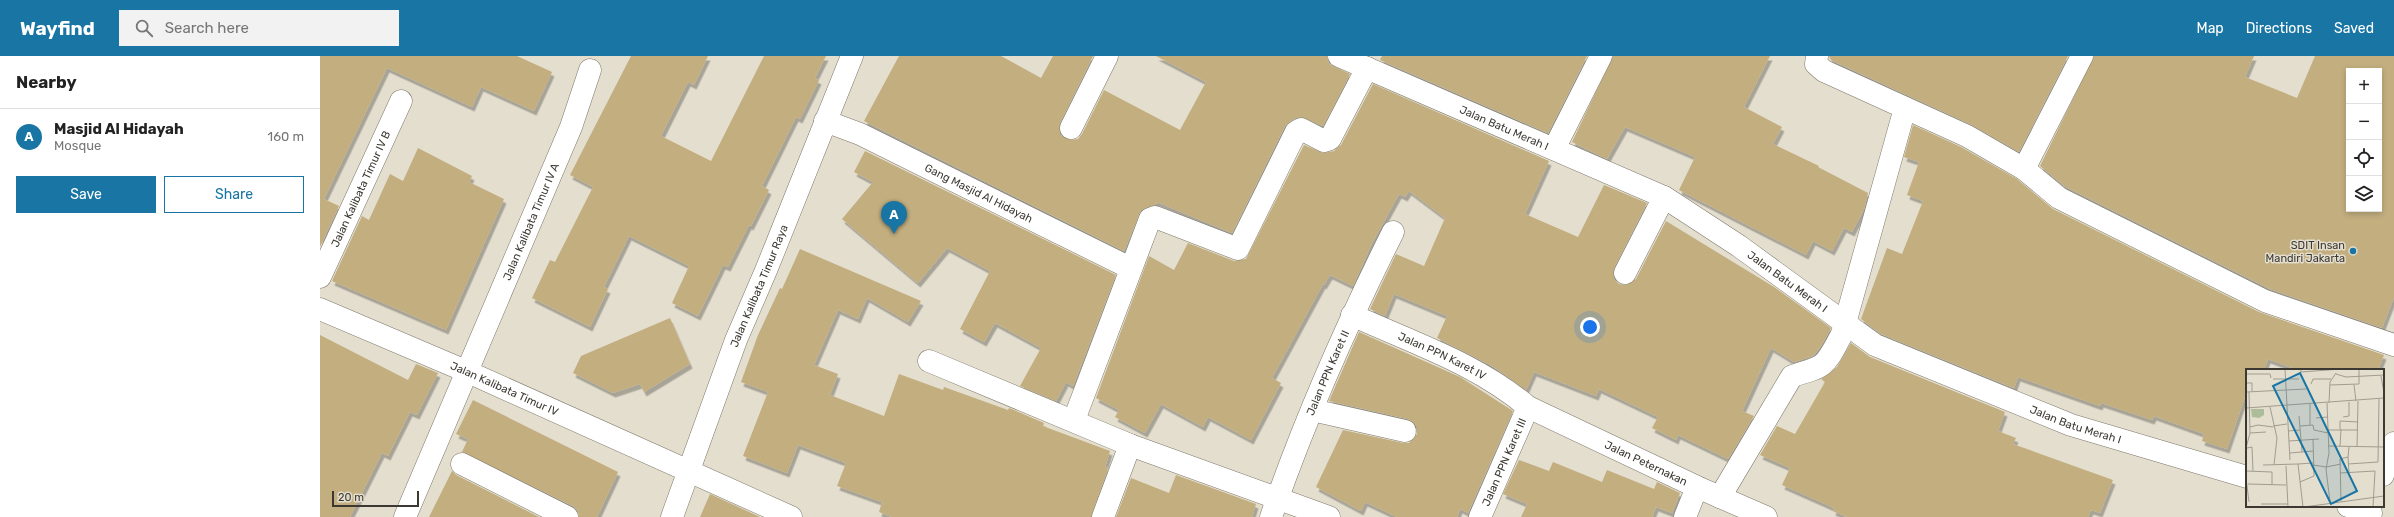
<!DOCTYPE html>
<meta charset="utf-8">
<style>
:root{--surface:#fff;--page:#f2f2f2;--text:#222;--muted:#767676;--line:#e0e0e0;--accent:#1975a3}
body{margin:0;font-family:Rubik,sans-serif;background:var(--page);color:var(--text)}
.controls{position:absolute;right:12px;top:12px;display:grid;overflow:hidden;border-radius:0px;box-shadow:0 2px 6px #0003}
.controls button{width:36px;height:36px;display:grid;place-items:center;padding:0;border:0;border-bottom:1px solid var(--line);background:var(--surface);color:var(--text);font:20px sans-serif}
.scale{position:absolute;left:12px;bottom:10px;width:87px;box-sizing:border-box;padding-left:4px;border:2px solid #3c3933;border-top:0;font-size:11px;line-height:14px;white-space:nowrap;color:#3c3933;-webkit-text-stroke:3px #e4dece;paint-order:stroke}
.you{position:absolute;left:1270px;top:271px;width:14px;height:14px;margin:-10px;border:3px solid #fff;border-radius:50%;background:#1a73e8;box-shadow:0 0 0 6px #1a73e833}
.badge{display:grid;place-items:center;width:26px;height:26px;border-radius:50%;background:var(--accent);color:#fff;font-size:13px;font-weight:700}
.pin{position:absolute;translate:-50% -33px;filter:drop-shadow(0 1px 2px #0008)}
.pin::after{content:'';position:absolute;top:21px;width:14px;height:12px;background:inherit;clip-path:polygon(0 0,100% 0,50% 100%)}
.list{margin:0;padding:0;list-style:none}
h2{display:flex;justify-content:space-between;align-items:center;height:52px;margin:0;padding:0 16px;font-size:17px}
h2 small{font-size:13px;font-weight:400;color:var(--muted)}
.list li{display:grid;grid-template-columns:26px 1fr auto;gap:12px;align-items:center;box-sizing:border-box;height:56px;padding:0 16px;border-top:1px solid var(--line)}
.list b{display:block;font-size:15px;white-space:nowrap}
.list p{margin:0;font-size:13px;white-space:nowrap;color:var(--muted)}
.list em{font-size:13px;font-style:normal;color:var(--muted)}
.actions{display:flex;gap:8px;padding:12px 16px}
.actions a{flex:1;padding:9px 0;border:1px solid var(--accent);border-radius:0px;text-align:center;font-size:14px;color:var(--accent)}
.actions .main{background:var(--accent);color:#fff}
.icon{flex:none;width:22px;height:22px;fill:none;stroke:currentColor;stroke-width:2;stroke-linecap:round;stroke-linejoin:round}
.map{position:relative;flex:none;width:2074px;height:461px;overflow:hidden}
header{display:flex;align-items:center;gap:24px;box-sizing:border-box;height:56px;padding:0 20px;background:var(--accent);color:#fff}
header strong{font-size:19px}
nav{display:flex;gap:22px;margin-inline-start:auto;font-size:14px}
.search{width:280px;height:36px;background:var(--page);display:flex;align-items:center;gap:10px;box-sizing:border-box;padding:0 14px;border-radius:0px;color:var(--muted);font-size:15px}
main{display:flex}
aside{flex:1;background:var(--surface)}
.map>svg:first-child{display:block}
</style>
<header>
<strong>Wayfind</strong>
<div class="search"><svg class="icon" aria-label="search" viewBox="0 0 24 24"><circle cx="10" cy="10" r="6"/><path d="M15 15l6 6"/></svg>Search here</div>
<nav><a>Map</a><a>Directions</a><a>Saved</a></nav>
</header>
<main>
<aside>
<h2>Nearby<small></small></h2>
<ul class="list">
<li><span class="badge">A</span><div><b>Masjid Al Hidayah</b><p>Mosque</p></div><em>160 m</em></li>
</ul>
<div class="actions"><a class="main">Save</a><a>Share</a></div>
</aside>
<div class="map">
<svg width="2074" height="461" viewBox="0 0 2074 461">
<defs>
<filter id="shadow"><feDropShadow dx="2.5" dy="4.5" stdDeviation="0" flood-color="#0004"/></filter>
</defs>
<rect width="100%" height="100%" fill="#e4dece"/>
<!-- building -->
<g fill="#c2ae7f" fill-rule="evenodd" filter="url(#shadow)">
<polygon points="0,0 197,0 232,16 214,55 161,31 152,51 67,12 4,143 19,150 0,191"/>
<polygon points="311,0 388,0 374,29 368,26 341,80 391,105 444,0 506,0 495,22 499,24 480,63 476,61 442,130 449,134 431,170 429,169 408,211 403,209 378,260 352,247 369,210 309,180 284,231 288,233 270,271 212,242 230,204 235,206 273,131 250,119"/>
<polygon points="579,0 681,0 721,22 733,0 773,0 740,67 740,79 751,84 758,83 762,78 784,34 860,74 886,26 836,0 1007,0 1009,8 1030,18 1003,70 981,61 975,62 965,70 912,177 837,146 835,149 821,154 804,195 544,65"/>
<polygon points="1062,0 1267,0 1228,77 1060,4"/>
<polygon points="1293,0 1450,0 1424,51 1462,71 1453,88 1499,110 1498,111 1548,137 1544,153 1532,176 1524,172 1512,195 1493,185 1486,199 1359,134 1375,101 1305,71 1287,103 1252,86"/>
<polygon points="1509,0 1748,0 1699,96 1652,69 1511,4"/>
<path d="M 1774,0 L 1934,0 L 1925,21 L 1977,42 L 1995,0 L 2074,0 L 2074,241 L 2062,272 L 1950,233 L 1746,131 L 1720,110 ZM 2029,15 L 2059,15 L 2059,153 L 2029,153 Z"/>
<polygon points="1053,28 1229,105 1205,158 1258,181 1284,129 1327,147 1294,212 1294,223 1299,228 1306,229 1316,223 1346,165 1454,231 1511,272 1501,290 1493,300 1474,306 1451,292 1422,355 1434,360 1408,403 1358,379 1356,384 1332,372 1338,361 1279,333 1276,340 1214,316 1206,334 1174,311 1117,282 1127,260 1074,238 1065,260 1050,253 1076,198 1104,210 1125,162 1089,135 1085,141 1079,138 1052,187 1033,230 1010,219 1004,229 1003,228 952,322 961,327 931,384 888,361 883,371 841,348 825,377 795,361 799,354 776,342 829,200 854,214 868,187 914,205 926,203 984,89 1003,97 1014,95 1021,89"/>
<polygon points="1593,69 1641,91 1697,123 1733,153 1939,256 2064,299 2058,314 1978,314 1948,303 1944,314 1927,314 1927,335 1907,393 1882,385 1884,378 1834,360 1832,364 1781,347 1780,350 1698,321 1694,332 1561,278 1541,263 1567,192 1582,198 1603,145 1587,139 1599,106 1584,101"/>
<polygon points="98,92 152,120 149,126 184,143 126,274 12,225 42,160 49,164 70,118 83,125"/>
<polygon points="545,95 796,219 753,330 746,326 736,345 700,330 721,292 675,267 664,286 640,273 670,215 627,192 598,227 522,163 553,126 534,116"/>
<polygon points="480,193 601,245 588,266 547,242 538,263 518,254 494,309 518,318 510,339 564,360 579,318 623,334 624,331 688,354 689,352 724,367 723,370 728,372 790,395 785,411 788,412 771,461 572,461 559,456 562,446 517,430 526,407 478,389 467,417 423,400 448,336 421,326 438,279 460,232 462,233"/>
<polygon points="350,262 370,308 324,336 320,328 293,337 253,317 261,300"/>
<polygon points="1039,276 1140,321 1193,355 1148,457 1140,453 1137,461 1077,461 1045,446 1041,455 996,431 1023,374 1083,387 1089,387 1097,378 1097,371 1088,363 1009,345"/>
<polygon points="0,279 88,324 96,308 118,317 97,359 90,356 68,400 62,397 30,461 0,461"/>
<polygon points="1531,287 1550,301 1685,356 1678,375 1696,382 1693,388 1793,424 1780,457 1771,454 1768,461 1527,461 1513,455 1514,452 1462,429 1470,412 1440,399 1457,370 1475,378 1505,326 1501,323 1517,311"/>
<polygon points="153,344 298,416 277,461 259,461 258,455 253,450 142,396 148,383 136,378"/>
<polygon points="1199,404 1229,415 1233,406 1282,426 1287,414 1334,433 1337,426 1360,437 1352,457 1336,451 1332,461 1201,461 1207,448 1183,438"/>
<polygon points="132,415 136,419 219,461 109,461"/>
<polygon points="856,419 936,448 932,461 796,461 811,422 849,437"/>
<polygon points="390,438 440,461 380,461"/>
</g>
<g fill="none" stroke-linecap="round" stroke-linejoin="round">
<defs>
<g id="minor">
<path id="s1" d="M 1019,0 L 1344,141 L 1419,190 L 1555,289 L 1751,369 L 1927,421"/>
<polyline points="1497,0 1496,8 1504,15 1647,80 1704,113 1739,142 1945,245 2074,289"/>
<path id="s2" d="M 505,65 L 540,78 L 810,212"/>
<polyline points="751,72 787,0"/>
<polyline points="1234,93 1281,0"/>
<polyline points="1704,113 1762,0"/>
<polyline points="1305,217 1344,141"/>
<path id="s3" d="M 0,221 L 81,45"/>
<path id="s4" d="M 0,253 L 148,316 L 471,461"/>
<path id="s5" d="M 1032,259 C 1091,286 1158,308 1208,351 L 1377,431 L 1446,461"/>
<polyline points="609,305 810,389 1009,461"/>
<polyline points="992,354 1085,375"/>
<polyline points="754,364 830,163 835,161 918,193 976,76 981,73 1004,85 1010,83 1047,12"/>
<polyline points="142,408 247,461"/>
<polyline points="2063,419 2074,387"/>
<path d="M 1400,441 L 1472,320 C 1507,310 1505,310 1522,278 L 1585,52"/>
<polyline points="2028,450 2051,457"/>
<path id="s6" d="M 85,461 L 251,71 L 270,14"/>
<path id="s7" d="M 352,461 L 416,284 L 447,212 L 532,0"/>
<polyline points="783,461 810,389"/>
<path id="s8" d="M 951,461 C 985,363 1027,268 1073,176"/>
<path id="s9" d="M 1160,461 L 1208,351"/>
<polyline points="1365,461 1377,431"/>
</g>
</defs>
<!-- minor casing -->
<use href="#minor" stroke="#7e786a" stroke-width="23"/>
<!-- minor -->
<use href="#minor" stroke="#fff" stroke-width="22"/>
</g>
<!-- markers -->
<circle fill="#1975a3" stroke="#e4dece" stroke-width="1.5" cx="2033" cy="195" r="4"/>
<g text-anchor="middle" stroke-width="3" stroke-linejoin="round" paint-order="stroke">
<!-- street labels -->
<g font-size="11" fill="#3c3933" stroke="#e4dece">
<text dy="4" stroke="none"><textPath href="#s1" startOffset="180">Jalan Batu Merah I</textPath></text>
<text dy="4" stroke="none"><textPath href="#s3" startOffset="97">Jalan Kalibata Timur IV B</textPath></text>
<text dy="4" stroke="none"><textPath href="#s2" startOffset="170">Gang Masjid Al Hidayah</textPath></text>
<text dy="4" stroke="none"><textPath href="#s6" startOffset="321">Jalan Kalibata Timur IV A</textPath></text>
<text dy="4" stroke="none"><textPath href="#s1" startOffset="504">Jalan Batu Merah I</textPath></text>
<text dy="4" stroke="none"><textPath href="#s7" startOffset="247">Jalan Kalibata Timur Raya</textPath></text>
<text dy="4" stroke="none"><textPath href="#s5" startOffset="99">Jalan PPN Karet IV</textPath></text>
<text dy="4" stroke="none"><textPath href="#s8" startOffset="155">Jalan PPN Karet II</textPath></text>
<text dy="4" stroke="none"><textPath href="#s4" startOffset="201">Jalan Kalibata Timur IV</textPath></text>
<text dy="4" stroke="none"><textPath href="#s1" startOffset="828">Jalan Batu Merah I</textPath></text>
<text dy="4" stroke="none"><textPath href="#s9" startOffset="60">Jalan PPN Karet III</textPath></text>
<text dy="4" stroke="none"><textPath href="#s5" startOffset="330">Jalan Peternakan</textPath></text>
</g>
<!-- poi labels -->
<g font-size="11" fill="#3c3933" stroke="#e4dece" text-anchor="end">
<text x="2025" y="193">SDIT Insan<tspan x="2025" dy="13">Mandiri Jakarta</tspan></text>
</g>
</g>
<!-- overview -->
<g transform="translate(1926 313)">
<rect width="138" height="138" fill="#e4dece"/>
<path d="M 5,40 L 18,40 L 18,46 L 13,49 L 6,48 Z" fill="#adbd99"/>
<path fill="none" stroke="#a19c90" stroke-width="1" d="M 39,0 L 44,91M 55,0 L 55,3 L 95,0M 0,5 L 24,5 L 25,9M 90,5 L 100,8 L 138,6M 135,7 L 138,24M 27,10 L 53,10M 0,14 L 6,14 L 6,22M 65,15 L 67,10 L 85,10M 84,16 L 113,15 L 113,0M 108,16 L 110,32M 0,23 L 60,20M 64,34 L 64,56M 81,34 L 83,84 L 80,100 L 84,133M 83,34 L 84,13 L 90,4M 24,38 L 31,69 L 28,96M 0,39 L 138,29M 53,47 L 56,83M 97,48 L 103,47 L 103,33M 70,49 L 82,48M 27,57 L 41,55M 54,57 L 67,56 L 68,61 L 82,64M 4,58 L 12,56 L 27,58M 94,60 L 94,52 L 112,53M 82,61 L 112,61M 42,62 L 54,61M 4,64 L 20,63M 43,72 L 73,70M 82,77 L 138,78M 94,77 L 95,60M 111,78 L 112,32M 0,79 L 4,64 L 3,23M 1,79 L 6,78 L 7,102M 44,84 L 67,82M 102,88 L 103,104M 52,95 L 67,94M 102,95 L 132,93 L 133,30M 17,96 L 52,95 L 57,138M 67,96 L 80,98 L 95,95M 40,97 L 42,138M 0,102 L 26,103 L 26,116M 94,104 L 129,102 L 127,138M 0,109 L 3,133M 54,113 L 68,107 L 67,70M 2,115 L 40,116M 95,132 L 94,90 L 102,88 L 103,78M 15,135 L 42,135M 58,138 L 138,127"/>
<path fill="#1975a3" fill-opacity="0.15" stroke="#1975a3" stroke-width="2" d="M 54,4 L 111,122 L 85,135 L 27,17 Z"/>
<rect width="138" height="138" fill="none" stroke="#3c3933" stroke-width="2"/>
</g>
</svg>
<div class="controls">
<button>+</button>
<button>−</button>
<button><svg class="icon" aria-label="locate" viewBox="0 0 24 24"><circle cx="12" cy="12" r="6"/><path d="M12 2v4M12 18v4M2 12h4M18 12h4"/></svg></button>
<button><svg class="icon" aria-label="layers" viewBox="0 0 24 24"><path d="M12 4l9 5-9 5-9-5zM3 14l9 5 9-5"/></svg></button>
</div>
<div class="scale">20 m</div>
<div class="you"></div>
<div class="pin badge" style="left:574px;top:178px">A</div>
</div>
</main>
